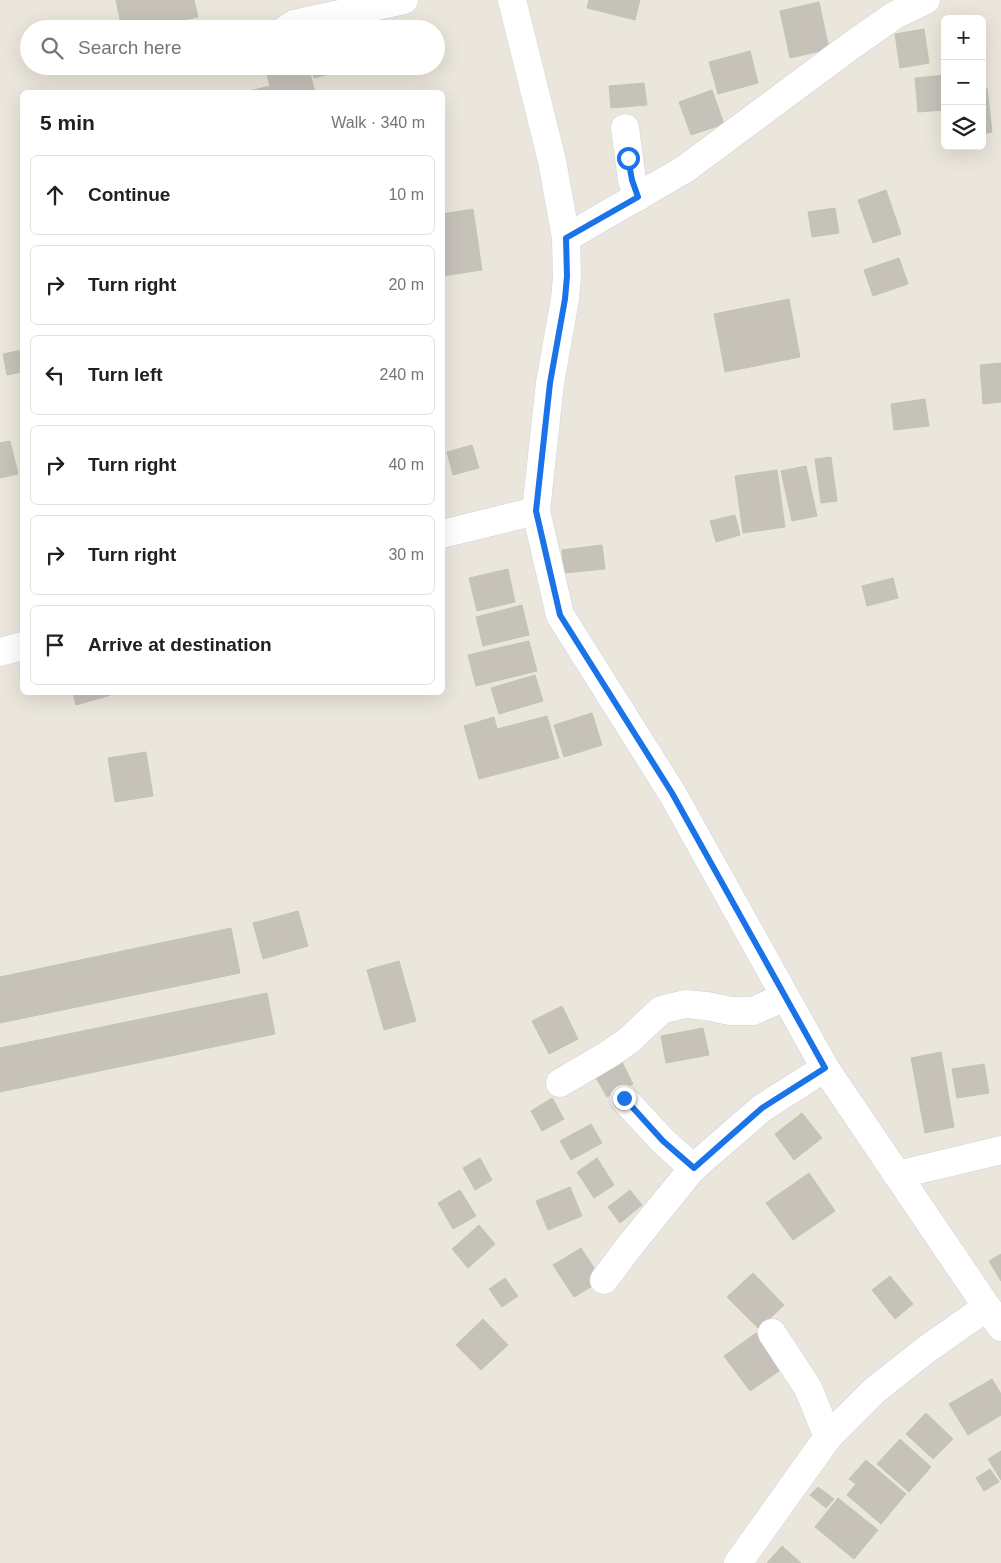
<!DOCTYPE html>
<meta charset="utf-8">
<style>
:root{--surface:#fff;--page:#f6f6f6;--text:#202124;--muted:#757577;--line:#e0e0e0}
body{margin:0;font-family:Helvetica,sans-serif;background:var(--page);color:var(--text)}
.controls{position:absolute;right:15px;top:15px;display:grid;overflow:hidden;border-radius:8px;box-shadow:0 5px 20px #0002}
.controls button{width:45px;height:45px;display:grid;place-items:center;padding:0;border:0;border-bottom:1px solid var(--line);background:var(--surface);color:var(--text);font:25px sans-serif}
.stop{position:absolute;width:15px;height:15px;margin:-11px;border:4px solid #1a73e8;border-radius:50%;background:#fff}
.stop.end{background:#1a73e8;border-color:#fff;box-shadow:0 1px 5px #0008}
.list{margin:0;padding:0;list-style:none}
h2{display:flex;justify-content:space-between;align-items:center;height:65px;margin:0;padding:0 20px;font-size:21px}
h2 small{font-size:16px;font-weight:400;color:var(--muted)}
.list li{display:grid;grid-template-columns:32px 1fr auto;gap:15px;align-items:center;box-sizing:border-box;height:80px;margin:0 10px 10px;padding:0 10px;border:1px solid var(--line);border-radius:8px}
.list b{display:block;font-size:19px;white-space:nowrap}
.list em{font-size:16px;font-style:normal;color:var(--muted)}
.icon{flex:none;width:28px;height:28px;fill:none;stroke:currentColor;stroke-width:2;stroke-linecap:round;stroke-linejoin:round}
.map{position:relative;flex:none;width:1001px;height:1563px;overflow:hidden}
.search{position:absolute;background:var(--surface);box-shadow:0 5px 20px #0002;left:20px;top:20px;width:425px;height:55px;display:flex;align-items:center;gap:12px;box-sizing:border-box;padding:0 18px;border-radius:28px;color:var(--muted);font-size:19px}
.panel{position:absolute;background:var(--surface);box-shadow:0 5px 20px #0002;left:20px;top:90px;width:425px;height:605px;border-radius:8px}
.map>svg:first-child{display:block}
</style>
<div class="map">
<svg width="1001" height="1563" viewBox="0 0 1001 1563">
<rect width="100%" height="100%" fill="#eae6db"/>
<!-- building -->
<g fill="#c6c2ba" stroke="#c5c2b5">
<polygon points="116,0 194,0 198,17 143,29 122,29"/>
<polygon points="589,0 640,0 635,20 587,8"/>
<polygon points="819,2 829,49 790,58 780,11"/>
<polygon points="924,29 929,63 900,68 895,34"/>
<polygon points="750,51 758,83 718,94 709,62"/>
<polygon points="982,51 984,75 982,75"/>
<polygon points="285,66 308,66 315,92 245,92 270,86 266,71"/>
<polygon points="311,66 332,66 333,73 314,78"/>
<polygon points="945,75 945,110 918,112 915,78"/>
<polygon points="644,83 647,105 611,108 609,86"/>
<polygon points="987,88 992,132 982,134 982,89"/>
<polygon points="712,90 724,124 691,135 679,102"/>
<polygon points="886,190 901,234 873,243 858,200"/>
<polygon points="835,208 839,233 812,237 808,212"/>
<polygon points="473,209 482,270 442,276 442,214"/>
<polygon points="899,258 908,284 873,296 864,270"/>
<polygon points="789,299 800,357 725,372 714,314"/>
<polygon points="22,350 22,372 7,375 3,354"/>
<polygon points="1001,363 1001,402 983,404 980,365"/>
<polygon points="925,399 929,426 894,430 891,404"/>
<polygon points="10,441 18,474 0,478 0,443"/>
<polygon points="472,445 479,468 453,475 447,452"/>
<polygon points="831,457 837,501 821,503 815,459"/>
<polygon points="806,466 817,516 792,521 781,471"/>
<polygon points="777,470 785,527 743,533 735,476"/>
<polygon points="735,515 740,535 716,542 710,521"/>
<polygon points="602,545 605,569 564,573 562,550"/>
<polygon points="508,569 515,602 477,611 469,578"/>
<polygon points="893,578 898,598 867,606 862,586"/>
<polygon points="522,605 529,635 483,646 476,617"/>
<polygon points="529,641 537,671 476,686 468,655"/>
<polygon points="535,675 543,701 499,714 491,688"/>
<polygon points="73,692 110,692 111,695 76,705"/>
<polygon points="592,713 602,745 564,757 554,725"/>
<polygon points="547,716 559,758 479,779 464,726 494,717 497,729"/>
<polygon points="146,752 153,796 115,802 108,758"/>
<polygon points="298,911 308,946 263,959 253,923"/>
<polygon points="231,928 240,973 0,1023 0,977"/>
<polygon points="399,961 416,1021 384,1030 367,970"/>
<polygon points="267,993 275,1034 0,1092 0,1048"/>
<polygon points="562,1006 578,1039 549,1054 532,1021"/>
<polygon points="703,1028 709,1055 666,1063 661,1036"/>
<polygon points="941,1052 954,1127 925,1133 911,1058"/>
<polygon points="622,1062 633,1084 607,1097 595,1076"/>
<polygon points="984,1064 989,1093 957,1098 952,1069"/>
<polygon points="552,1098 564,1119 542,1131 531,1111"/>
<polygon points="802,1113 822,1138 794,1160 775,1134"/>
<polygon points="591,1124 602,1143 571,1160 560,1141"/>
<polygon points="480,1158 492,1180 475,1190 463,1168"/>
<polygon points="597,1158 614,1185 594,1198 577,1172"/>
<polygon points="809,1173 835,1211 793,1240 766,1203"/>
<polygon points="570,1187 582,1216 548,1230 536,1201"/>
<polygon points="460,1190 476,1216 453,1229 438,1203"/>
<polygon points="630,1190 642,1205 620,1223 608,1207"/>
<polygon points="479,1225 495,1244 468,1268 452,1249"/>
<polygon points="581,1248 602,1280 574,1297 553,1265"/>
<polygon points="1001,1254 1001,1281 989,1261"/>
<polygon points="753,1273 784,1305 759,1329 727,1297"/>
<polygon points="890,1276 913,1304 895,1319 872,1290"/>
<polygon points="505,1278 518,1296 502,1307 489,1289"/>
<polygon points="483,1319 508,1345 481,1370 456,1345"/>
<polygon points="756,1333 782,1369 750,1391 724,1356"/>
<polygon points="992,1379 1001,1394 1001,1415 968,1435 949,1404"/>
<polygon points="926,1413 953,1439 933,1459 906,1434"/>
<polygon points="900,1439 931,1467 909,1492 877,1464"/>
<polygon points="1001,1451 1001,1480 988,1459"/>
<polygon points="866,1460 906,1494 881,1524 847,1495 856,1484 849,1479"/>
<polygon points="990,1469 999,1482 984,1491 976,1478"/>
<polygon points="818,1487 834,1499 826,1508 810,1495"/>
<polygon points="838,1498 878,1530 854,1559 815,1527"/>
<polygon points="782,1546 801,1563 767,1563"/>
</g>
<g fill="none" stroke-linecap="round" stroke-linejoin="round">
<defs>
<g id="minor">
<polyline points="512,0 552,161 566,238 567,276 565,299 550,383 536,511 560,615 672,793 825,1068 987,1307"/>
<polyline points="286,29 294,24 404,0"/>
<polyline points="625,128 632,180 638,197"/>
<polyline points="566,238 685,169 852,45 895,15 926,0"/>
<polyline points="442,534 536,511"/>
<polyline points="0,652 22,646"/>
<polyline points="560,1083 609,1054 628,1041 661,1010 685,1004 707,1006 730,1011 753,1011 785,997"/>
<polyline points="624,1099 663,1141 693,1168"/>
<polyline points="897,1175 1001,1150"/>
<polyline points="604,1280 632,1243 693,1168 762,1108 825,1068"/>
<polyline points="772,1333 808,1388 828,1437"/>
<polyline points="738,1563 828,1437 875,1390 927,1349 987,1307 1001,1327"/>
</g>
</defs>
<!-- minor casing -->
<use href="#minor" stroke="#d0d1e1" stroke-width="29"/>
<!-- minor -->
<use href="#minor" stroke="#fff" stroke-width="28"/>
</g>
<g fill="none" stroke-linecap="round" stroke-linejoin="round">
<!-- route -->
<polyline stroke="#1a73e8" stroke-width="6" points="624,1098 663,1141 694,1168 762,1108 825,1068 672,793 560,615 536,511 550,383 565,299 567,276 566,238 638,197 632,180 628,158"/>
</g>
</svg>
<div class="controls">
<button>+</button>
<button>−</button>
<button><svg class="icon" aria-label="layers" viewBox="0 0 24 24"><path d="M12 4l9 5-9 5-9-5zM3 14l9 5 9-5"/></svg></button>
</div>
<div class="stop" style="left:628px;top:158px"></div>
<div class="stop end" style="left:624px;top:1098px"></div>
<div class="search"><svg class="icon" aria-label="search" viewBox="0 0 24 24"><circle cx="10" cy="10" r="6"/><path d="M15 15l6 6"/></svg>Search here</div>
<section class="panel">
<h2>5 min<small>Walk · 340 m</small></h2>
<ul class="list">
<li><svg class="icon" aria-label="ahead" viewBox="0 0 24 24"><path d="M12 20V5M6 11l6-6 6 6"/></svg><div><b>Continue</b></div><em>10 m</em></li>
<li><svg class="icon" aria-label="right" viewBox="0 0 24 24"><path d="M7 20v-9h11M14 6l5 5-5 5"/></svg><div><b>Turn right</b></div><em>20 m</em></li>
<li><svg class="icon" aria-label="left" viewBox="0 0 24 24"><path d="M17 20v-9H6M10 6l-5 5 5 5"/></svg><div><b>Turn left</b></div><em>240 m</em></li>
<li><svg class="icon" aria-label="right" viewBox="0 0 24 24"><path d="M7 20v-9h11M14 6l5 5-5 5"/></svg><div><b>Turn right</b></div><em>40 m</em></li>
<li><svg class="icon" aria-label="right" viewBox="0 0 24 24"><path d="M7 20v-9h11M14 6l5 5-5 5"/></svg><div><b>Turn right</b></div><em>30 m</em></li>
<li><svg class="icon" aria-label="arrive" viewBox="0 0 24 24"><path d="M6 21V4h12l-3 4 3 4H6"/></svg><div><b>Arrive at destination</b></div></li>
</ul>
</section>
</div>
